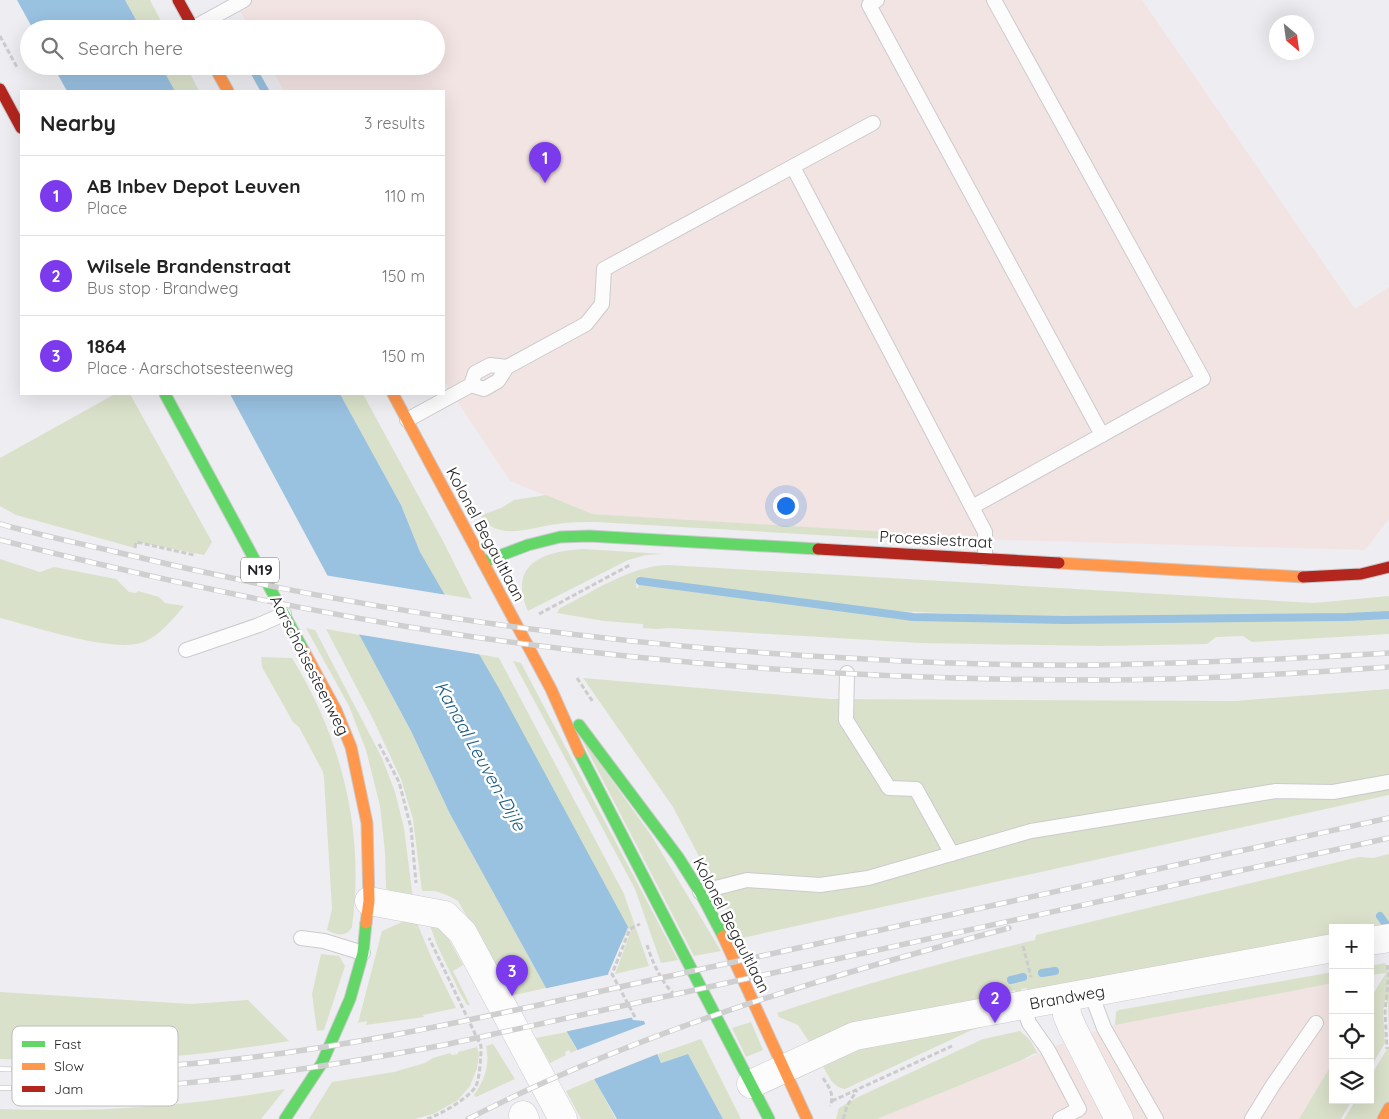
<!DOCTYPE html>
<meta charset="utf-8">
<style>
:root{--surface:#fff;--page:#f2f2f2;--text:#222;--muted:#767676;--line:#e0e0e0;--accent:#7c3aed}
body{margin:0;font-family:Quicksand,sans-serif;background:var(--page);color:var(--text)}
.controls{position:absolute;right:15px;bottom:15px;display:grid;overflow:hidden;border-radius:0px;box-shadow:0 5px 20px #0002}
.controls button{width:45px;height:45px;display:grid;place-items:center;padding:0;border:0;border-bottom:1px solid var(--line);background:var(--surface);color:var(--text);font:25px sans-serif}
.compass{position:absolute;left:1269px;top:15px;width:45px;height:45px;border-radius:50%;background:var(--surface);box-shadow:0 5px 20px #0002;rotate:151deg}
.you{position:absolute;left:785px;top:505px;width:18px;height:18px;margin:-12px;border:4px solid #fff;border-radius:50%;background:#1a73e8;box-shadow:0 0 0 8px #1a73e833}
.badge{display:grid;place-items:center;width:32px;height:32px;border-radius:50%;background:var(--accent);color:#fff;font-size:16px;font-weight:700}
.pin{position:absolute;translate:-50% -41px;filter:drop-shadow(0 1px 2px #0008)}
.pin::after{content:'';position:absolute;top:26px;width:18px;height:15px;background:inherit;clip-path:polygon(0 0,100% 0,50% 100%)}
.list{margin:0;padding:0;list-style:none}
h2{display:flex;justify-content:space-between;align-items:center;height:65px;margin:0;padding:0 20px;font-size:21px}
h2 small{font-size:16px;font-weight:400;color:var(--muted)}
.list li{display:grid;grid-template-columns:32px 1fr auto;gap:15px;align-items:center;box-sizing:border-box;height:80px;padding:0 20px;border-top:1px solid var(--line)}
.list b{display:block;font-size:19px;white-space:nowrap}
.list p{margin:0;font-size:16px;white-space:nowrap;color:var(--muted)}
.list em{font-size:16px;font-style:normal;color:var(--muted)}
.icon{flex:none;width:28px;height:28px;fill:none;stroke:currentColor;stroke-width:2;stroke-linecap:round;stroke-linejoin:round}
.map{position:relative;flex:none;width:1389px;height:1119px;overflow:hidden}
.search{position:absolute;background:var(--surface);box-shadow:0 5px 20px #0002;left:20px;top:20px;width:425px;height:55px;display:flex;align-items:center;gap:12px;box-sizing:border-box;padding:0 18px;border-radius:28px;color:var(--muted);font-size:19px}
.panel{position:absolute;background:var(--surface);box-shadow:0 5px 20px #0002;left:20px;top:90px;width:425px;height:305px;border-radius:0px}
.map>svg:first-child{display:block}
</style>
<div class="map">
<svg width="1389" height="1119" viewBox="0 0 1389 1119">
<rect width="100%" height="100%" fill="#eeedf1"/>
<!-- industrial -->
<g fill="#f2e4e2">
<polygon points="234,0 1142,0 1355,309 1389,287 1389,519 1365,550 1005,540 592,514 510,481 444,381 444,91 284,91 270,66 436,66 436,29 250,29"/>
<polygon points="1333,983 1333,1062 1299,1119 1133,1119 1088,1034 1119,1023"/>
<polygon points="1063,1043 1103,1119 877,1119 1048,1050"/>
</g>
<!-- green -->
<g fill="#dae1ca">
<polygon points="125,0 150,0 165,29 141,29"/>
<polygon points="161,66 186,66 199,91 175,91"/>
<polygon points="115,394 130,394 212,542 204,555 137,542 135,548 16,515 0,506 0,458"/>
<polygon points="340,394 363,394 444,543 472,599 443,594 420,552 401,505"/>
<path d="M 546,495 L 592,514 L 922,534 L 921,541 L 596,522 C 583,522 570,522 557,524 C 532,527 499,542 481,517 L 482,515 L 501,508 L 514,500 Z"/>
<path d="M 583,549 L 664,554 L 646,555 L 628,560 L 528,611 C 507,564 544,551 583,549 Z"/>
<path d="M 0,559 L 40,572 L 54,567 L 116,579 L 129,592 L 136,593 L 138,591 L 159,597 L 165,603 L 184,606 C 173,619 160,635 144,642 C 114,654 33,626 0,618 Z"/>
<path d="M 668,565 L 1314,603 L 1389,596 L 1389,612 L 1282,616 L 1034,616 L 941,613 L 893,611 L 846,605 L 641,578 L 639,576 L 637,578 L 636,588 L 638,588 L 639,583 L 883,615 L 934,619 L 1100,622 L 1227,621 L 1325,619 L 1389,616 L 1389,634 L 1252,642 L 1243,636 L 1216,637 L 1207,644 L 1099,646 L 920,643 L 669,628 L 657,629 L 643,628 L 643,624 L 604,621 L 557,613 L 560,608 L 566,605 C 598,589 631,566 668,565 Z"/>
<polygon points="306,628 315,630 382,758 395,792 404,828 413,899 391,893 386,888 385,852 380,806 366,750 349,706"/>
<polygon points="326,629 360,635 411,731 450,814 546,988 510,996 473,927 458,901 447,895 435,891 422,891 413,819 401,779 373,719"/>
<polygon points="479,654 499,658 624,894 649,966 615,974 631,931 629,928 622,943"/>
<path d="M 261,657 L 292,658 C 342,739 365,832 352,927 C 346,938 336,935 327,930 L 332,909 L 324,778 L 323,772 L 299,727 L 293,722 L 262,667 Z"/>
<polygon points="513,661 521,663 678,960 661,963 635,889"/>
<polygon points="583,678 830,699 1235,701 1389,689 1389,795 742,938 673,807"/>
<polygon points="580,736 651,835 721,951 694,956"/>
<path d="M 1389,854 L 1389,928 L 1333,928 L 1333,938 L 1029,993 L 1027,988 L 1021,989 L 1021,994 L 1016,995 L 1015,990 L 998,994 L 997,988 L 987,990 L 988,1001 L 810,1043 L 798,1025 L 779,1017 L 777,1013 C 861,984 948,961 1035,940 L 1036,935 L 1359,857 L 1373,858 Z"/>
<polygon points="401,919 417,923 432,959 456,1008 423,1015 424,1017 366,1025 367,1021 358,1023 382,931 402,922"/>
<polygon points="428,920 442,927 463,965 453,971 470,1005 467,1005 460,993 437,945"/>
<polygon points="321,954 339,956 345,966 324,1030 317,1031 312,994"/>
<polygon points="1385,963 1388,971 1389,971 1389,1036 1388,1002 1385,1000 1383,1012 1385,1043 1370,1068 1370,999 1386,973 1370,975 1370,966"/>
<polygon points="1333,972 1333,983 1115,1025 1116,1012 1119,1010"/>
<path d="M 0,992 L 191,1004 L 248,1000 L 289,1041 C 256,1046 221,1052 187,1055 C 125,1060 62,1061 0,1059 Z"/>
<polygon points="751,1022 763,1050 746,1057 732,1028"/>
<path d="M 992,1024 L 972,1030 L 845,1089 C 832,1087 829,1076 822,1065 L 850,1051 Z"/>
<polygon points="1020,1031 1030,1040 1038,1054 1035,1053 1020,1061 877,1119 836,1119 839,1108 858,1097 983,1039"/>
<polygon points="567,1032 577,1050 571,1053 569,1050 565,1052 566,1055 550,1063 536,1038"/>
<polygon points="701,1039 741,1119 723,1119 688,1054 661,1063 658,1054"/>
<path d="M 493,1044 L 515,1079 L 476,1097 L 474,1095 C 485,1079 490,1065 486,1046 Z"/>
<polygon points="1389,1046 1389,1119 1344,1119 1356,1100 1370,1100 1370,1077"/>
<polygon points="477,1047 479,1055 477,1068 470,1086 458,1100 433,1114 415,1119 309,1119 332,1082 394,1072 425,1063 433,1058 450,1053 452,1055 458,1054 458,1052"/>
<polygon points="1333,1062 1333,1100 1352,1100 1341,1119 1299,1119"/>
<polygon points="594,1079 616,1119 581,1119 566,1091"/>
<path d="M 285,1089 L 261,1119 L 0,1119 L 0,1109 C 95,1113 191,1106 285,1089 Z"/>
</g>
<!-- water -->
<g fill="#99c1e0">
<polygon points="17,0 125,0 141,29 33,29"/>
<polygon points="53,66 161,66 175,91 67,91"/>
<polygon points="230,394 340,394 401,505 420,552 501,692 628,927 608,974 633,1020 644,1021 661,1063 688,1054 723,1119 617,1119 567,1032 546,988 450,814 411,731"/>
</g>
<!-- pier -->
<g fill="#eeedf1">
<polygon points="324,575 447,595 483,655 356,634"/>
<polygon points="611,974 634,1017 564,1032 543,989"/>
<polygon points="648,1023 660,1053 592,1080 575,1051"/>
</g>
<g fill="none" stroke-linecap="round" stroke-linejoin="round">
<!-- stream -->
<g stroke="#99c1e0" stroke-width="8">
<polyline points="251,66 265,91"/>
<polyline points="640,581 913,617 1065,620 1347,617 1389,615"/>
<polyline points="1380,916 1385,923"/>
<polyline points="1042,973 1055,971"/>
<polyline points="1011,980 1023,977"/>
</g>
<defs>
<g id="lane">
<polyline points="877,0 869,5 1102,435"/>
<polyline points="193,28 244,0"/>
<polyline points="793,167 985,532 985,558"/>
<polyline points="471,385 484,389 498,381 507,367 586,324 602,304 604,269 873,123"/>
<polyline points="407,420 471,385 475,373 490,365 507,367"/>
<polyline points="972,507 1203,379 994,0"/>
<polyline points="186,650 259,625 284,614"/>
<polyline points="847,673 846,720 889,788 916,789 952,854"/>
<polyline points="700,892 747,880 820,885 868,878 1031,831 1276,791 1333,792 1389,782"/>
<polyline points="301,938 324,941 363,953"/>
<polyline points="1091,993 1104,1028 1156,1119"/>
<polyline points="1023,1006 1029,1023 1048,1050 1079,1109 1060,1119"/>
<polyline points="1252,1119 1273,1085 1316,1023"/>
</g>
<g id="street">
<polyline points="369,901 445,915 463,933 563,1119"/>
<polyline points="1370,941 1389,938"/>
<polyline points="1066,998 1067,1015 1073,1029 1119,1119"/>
<polyline points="751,1084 855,1036 1333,948"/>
<polyline points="523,1115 525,1119"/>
</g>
<g id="fast">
<polyline points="165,394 304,651"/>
<polyline points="483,562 528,545 560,537 589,536 818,549"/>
<polyline points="579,725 678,857 700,892 723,936"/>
<polyline points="579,752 769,1119"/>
<polyline points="285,1119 322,1063 350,999 363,953 366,923"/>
</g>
<g id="slow">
<polyline points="214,66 228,91"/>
<polyline points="393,394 551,689 579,752"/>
<polyline points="1059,563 1303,577"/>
<polyline points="304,651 336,710 351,747 367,823 369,901 366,923"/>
<polyline points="723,936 807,1119"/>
<polyline points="1383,1119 1389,1108"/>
</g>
<g id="jam">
<polyline points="178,0 194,29"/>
<polyline points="0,89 21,128"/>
<polyline points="818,549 1059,563"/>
<polyline points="1303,577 1361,574 1389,567"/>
</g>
</defs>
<!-- lane casing -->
<use href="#lane" stroke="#cbcbce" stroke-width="16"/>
<!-- street casing -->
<use href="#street" stroke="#cbcbce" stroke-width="29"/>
<!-- fast casing -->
<use href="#fast" stroke="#cbcbce" stroke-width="13"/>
<!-- slow casing -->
<use href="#slow" stroke="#cbcbce" stroke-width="13"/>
<!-- jam casing -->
<use href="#jam" stroke="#cbcbce" stroke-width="13"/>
<!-- path -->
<g stroke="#cccccd" stroke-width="3" stroke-dasharray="5 2.5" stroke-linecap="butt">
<polyline points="0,36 18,69"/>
<polyline points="135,548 136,542 194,555"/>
<polyline points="539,614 630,565"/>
<polyline points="577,678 593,702"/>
<polyline points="379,744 399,782 411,828 416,883"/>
<path d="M 647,945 C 652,961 661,982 674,994"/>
<polyline points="1023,946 1031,977"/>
<polyline points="1387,965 1389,973 1385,1012 1387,1049"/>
<polyline points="635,1017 612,974 630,929 640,924"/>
<path d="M 823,1078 C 829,1087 835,1095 830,1106"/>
<polyline points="832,1101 952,1046"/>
<path d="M 427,1119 C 441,1114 468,1099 476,1086 C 480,1077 481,1056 481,1046 L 429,938"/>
<polyline points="843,1119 847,1106 857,1090"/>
</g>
<!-- lane -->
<use href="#lane" stroke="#fcfcfd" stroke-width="14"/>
<!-- street -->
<use href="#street" stroke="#fcfcfd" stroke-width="28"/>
<!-- fast -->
<use href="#fast" stroke="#63d668" stroke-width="11"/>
<!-- slow -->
<use href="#slow" stroke="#ff974d" stroke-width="11"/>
<!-- jam -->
<use href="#jam" stroke="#b3261e" stroke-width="11"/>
<defs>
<g id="rail">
<path d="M 0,524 C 38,535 78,543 116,552 C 356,610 601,645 847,658 C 931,663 1016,666 1101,665 C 1197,663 1293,659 1389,653"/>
<path d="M 0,540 C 143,576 288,608 434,631 C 652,665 873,680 1094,680 C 1192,680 1291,674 1389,667"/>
<path d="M 0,1069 C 66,1070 133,1069 199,1063 C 364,1048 526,1007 688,972 C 922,921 1155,870 1389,818"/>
<path d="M 0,1088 C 44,1088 88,1090 132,1087 C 237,1081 341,1064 444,1045 L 1389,838"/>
<path d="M 468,1119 C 639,1031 824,977 1009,928"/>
</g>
</defs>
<!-- rail casing -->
<use href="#rail" stroke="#cfcfd0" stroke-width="5.5"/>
<!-- rail -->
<use href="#rail" stroke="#fff" stroke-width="4" stroke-dasharray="11" stroke-linecap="butt"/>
</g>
<g text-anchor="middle" stroke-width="5" stroke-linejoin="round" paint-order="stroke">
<!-- shield labels -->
<rect fill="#fff" stroke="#646466" stroke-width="1" x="241" y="557.5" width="38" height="25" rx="4"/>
<g font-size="15" font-weight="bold" fill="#222225">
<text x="260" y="575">N19</text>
</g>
<!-- street labels -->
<g font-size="16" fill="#222225" stroke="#fff">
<text transform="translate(486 534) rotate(62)" y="6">Kolonel Begaultlaan</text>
<text transform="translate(936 539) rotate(3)" y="6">Processiestraat</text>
<text transform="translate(310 665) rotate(63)" y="6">Aarschotsesteenweg</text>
<text transform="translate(732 925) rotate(63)" y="6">Kolonel Begaultlaan</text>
<text transform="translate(1067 997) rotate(-10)" y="6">Brandweg</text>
</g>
<!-- water labels -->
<g font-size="18" font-style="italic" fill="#185b83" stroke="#fff">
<text transform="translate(480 756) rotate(61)" y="6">Kanaal Leuven-Dijle</text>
</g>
</g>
<!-- legend -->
<rect x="12" y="1026" width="166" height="80" rx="8" fill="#fff" stroke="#bdbdbe" stroke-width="1"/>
<rect x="22" y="1041" width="23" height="6" fill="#63d668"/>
<rect x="22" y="1063" width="23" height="7" fill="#ff974d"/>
<rect x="22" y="1086" width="23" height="6" fill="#b3261e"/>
<g font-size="14" fill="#222225">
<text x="54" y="1049">Fast</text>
<text x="54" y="1071">Slow</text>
<text x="54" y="1094">Jam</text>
</g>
</svg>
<div class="controls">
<button>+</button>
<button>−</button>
<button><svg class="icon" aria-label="locate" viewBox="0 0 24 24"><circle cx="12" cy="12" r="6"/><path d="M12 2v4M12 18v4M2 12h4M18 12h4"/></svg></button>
<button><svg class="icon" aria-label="layers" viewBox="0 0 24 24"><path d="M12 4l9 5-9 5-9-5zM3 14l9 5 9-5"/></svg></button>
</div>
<svg class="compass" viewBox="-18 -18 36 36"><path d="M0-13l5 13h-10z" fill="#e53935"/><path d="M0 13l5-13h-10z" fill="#767676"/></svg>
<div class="you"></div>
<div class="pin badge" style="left:545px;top:183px">1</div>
<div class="pin badge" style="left:995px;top:1023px">2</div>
<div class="pin badge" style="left:512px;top:996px">3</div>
<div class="search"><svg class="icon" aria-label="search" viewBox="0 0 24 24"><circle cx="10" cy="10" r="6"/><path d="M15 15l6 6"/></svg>Search here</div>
<section class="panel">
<h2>Nearby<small>3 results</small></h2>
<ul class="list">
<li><span class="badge">1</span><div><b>AB Inbev Depot Leuven</b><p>Place</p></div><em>110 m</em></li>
<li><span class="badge">2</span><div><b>Wilsele Brandenstraat</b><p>Bus stop · Brandweg</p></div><em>150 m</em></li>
<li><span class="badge">3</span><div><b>1864</b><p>Place · Aarschotsesteenweg</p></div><em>150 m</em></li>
</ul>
</section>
</div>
